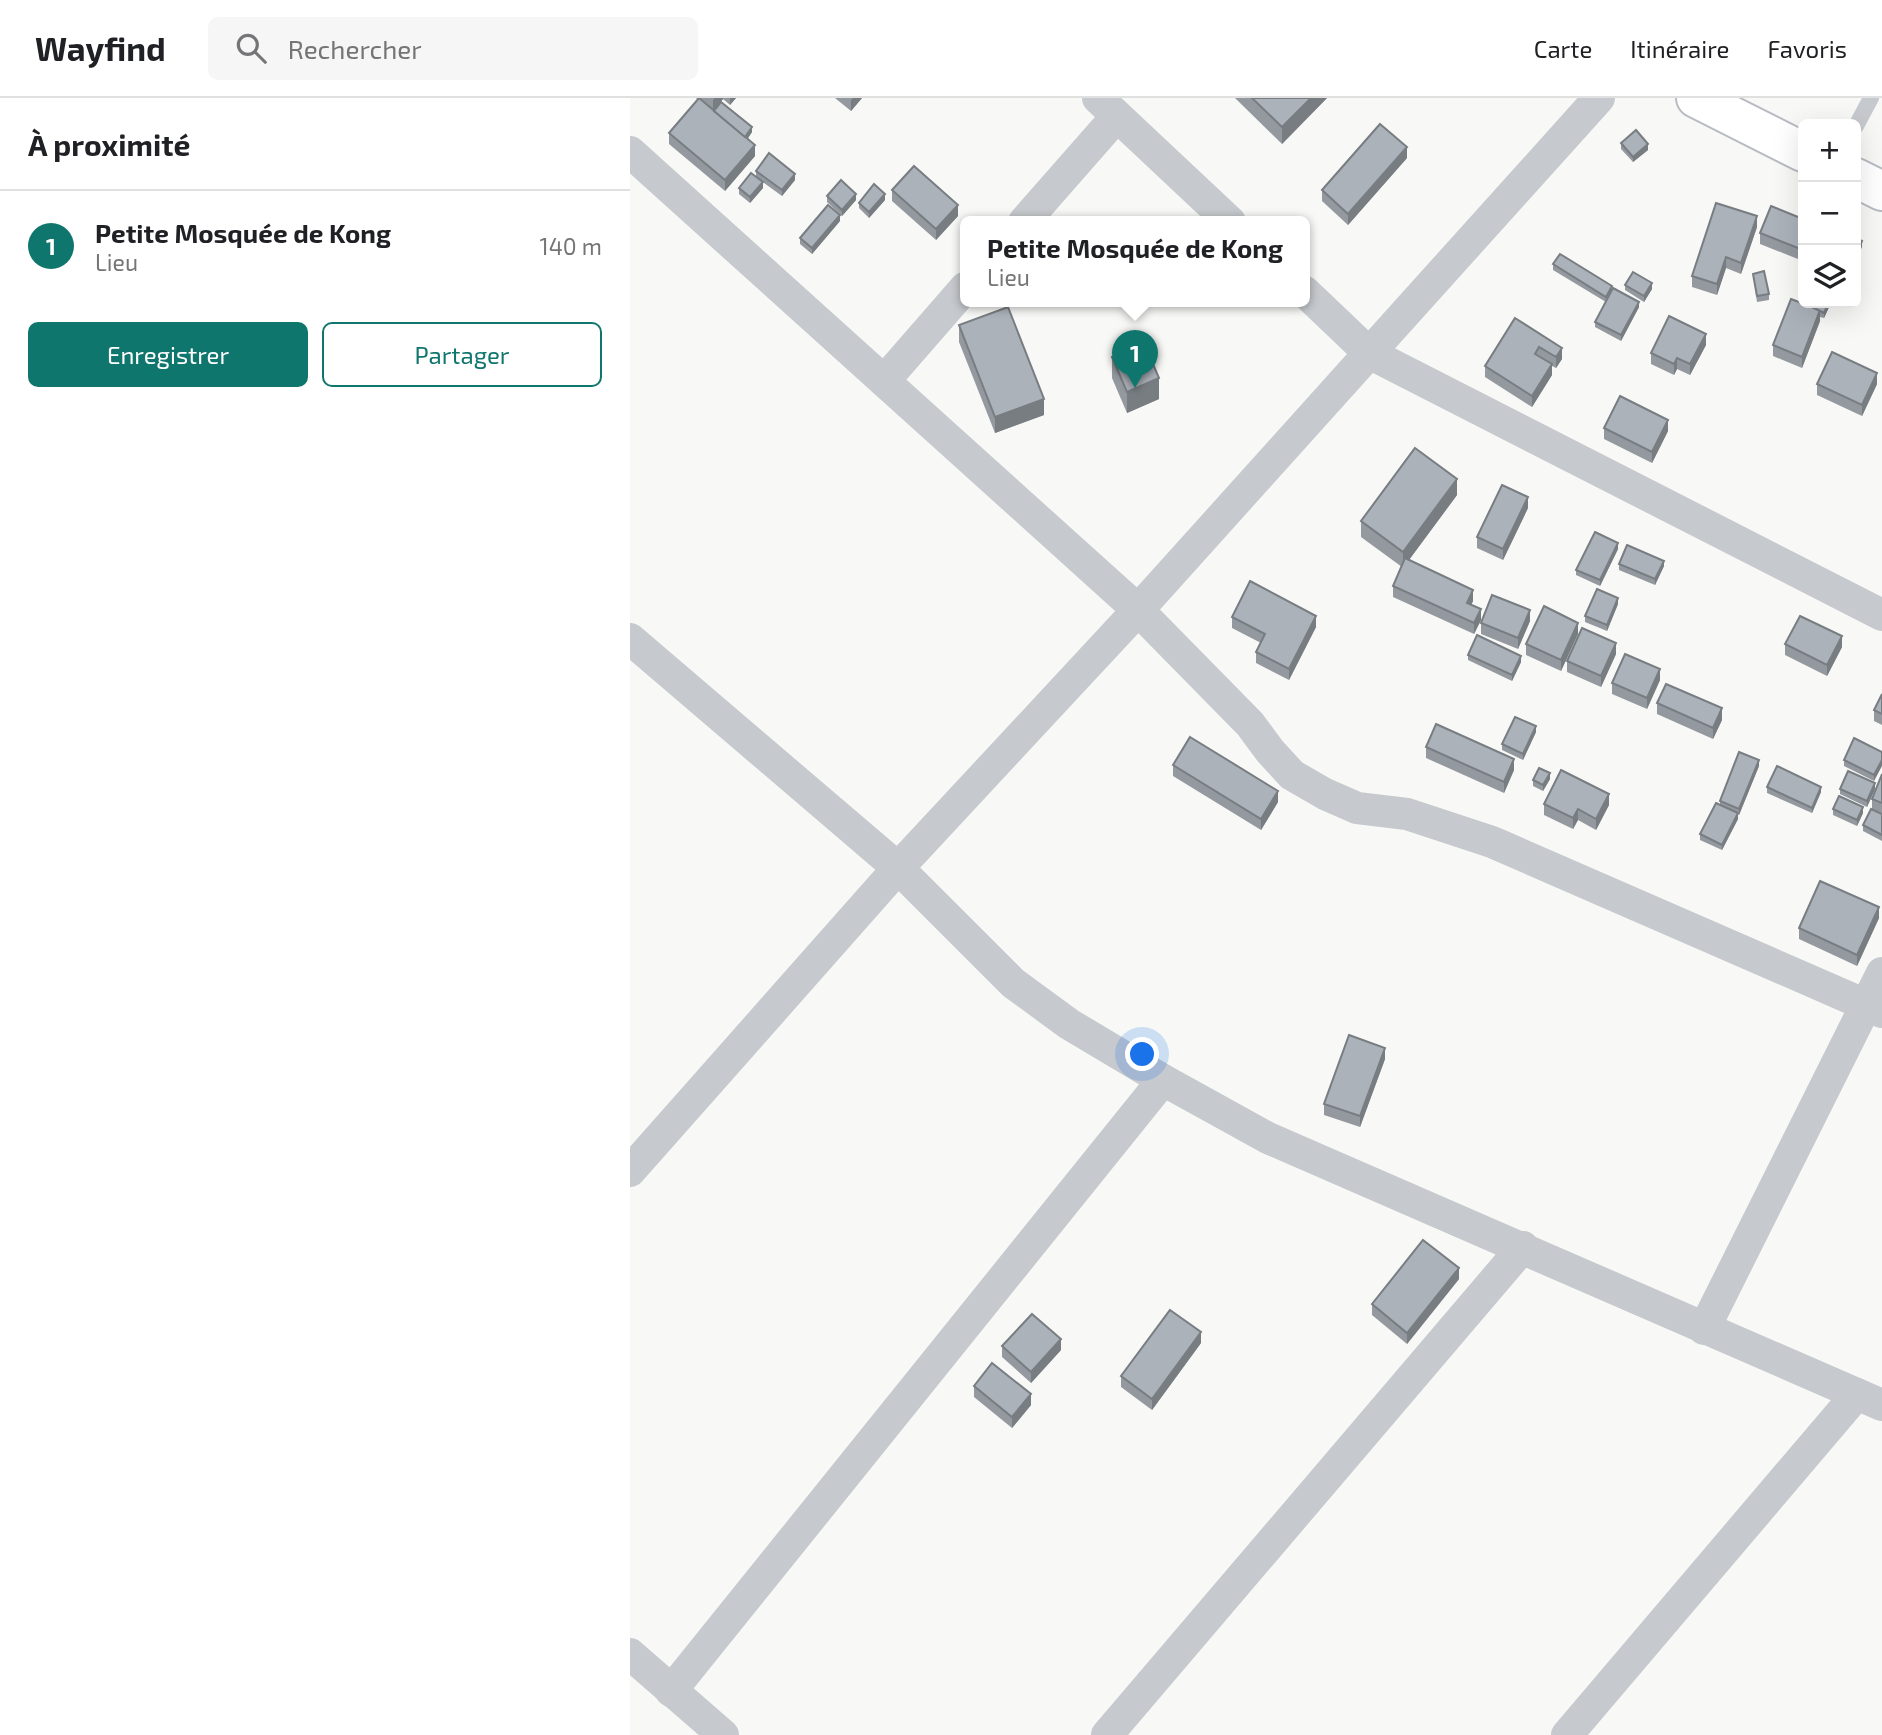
<!DOCTYPE html>
<html lang="fr">
<meta charset="utf-8">
<style>
:root{--surface:#fff;--page:#f6f6f6;--text:#202124;--muted:#757577;--line:#e0e0e0;--accent:#0f766e}
body{margin:0;font-family:"Exo 2",sans-serif;background:var(--page);color:var(--text)}
.controls{position:absolute;right:21px;top:21px;display:grid;overflow:hidden;border-radius:10px;box-shadow:0 7px 28px #0002}
.controls button{width:63px;height:63px;display:grid;place-items:center;padding:0;border:0;border-bottom:2px solid var(--line);background:var(--surface);color:var(--text);font:35px sans-serif}
.you{position:absolute;left:513px;top:957px;width:24px;height:24px;margin:-18px;border:5px solid #fff;border-radius:50%;background:#1a73e8;box-shadow:0 0 0 10px #1a73e833}
.badge{display:grid;place-items:center;width:46px;height:46px;border-radius:50%;background:var(--accent);color:#fff;font-size:23px;font-weight:700}
.pin{position:absolute;translate:-50% -58px;filter:drop-shadow(0 2px 4px #0008)}
.pin::after{content:'';position:absolute;top:37px;width:24px;height:21px;background:inherit;clip-path:polygon(0 0,100% 0,50% 100%)}
.popup{position:absolute;left:330px;top:118px;width:350px;height:91px;box-sizing:border-box;display:grid;place-content:center;border-radius:10px;background:var(--surface);filter:drop-shadow(0 2px 5px #0005);font-size:23px;white-space:nowrap;color:var(--muted)}
.popup b{font-size:26px;color:var(--text)}
.popup::after{content:'';position:absolute;left:50%;top:100%;margin-left:-14px;border:14px solid transparent;border-top-color:var(--surface)}
.list{margin:0;padding:0;list-style:none}
h2{display:flex;justify-content:space-between;align-items:center;height:91px;margin:0;padding:0 28px;font-size:30px}
h2 small{font-size:23px;font-weight:400;color:var(--muted)}
.list li{display:grid;grid-template-columns:46px 1fr auto;gap:21px;align-items:center;box-sizing:border-box;height:112px;padding:0 28px;border-top:2px solid var(--line)}
.list b{display:block;font-size:26px;white-space:nowrap}
.list p{margin:0;font-size:23px;white-space:nowrap;color:var(--muted)}
.list em{font-size:23px;font-style:normal;color:var(--muted)}
.actions{display:flex;gap:14px;padding:21px 28px}
.actions a{flex:1;padding:16px 0;border:2px solid var(--accent);border-radius:10px;text-align:center;font-size:24px;color:var(--accent)}
.actions .main{background:var(--accent);color:#fff}
.icon{flex:none;width:38px;height:38px;fill:none;stroke:currentColor;stroke-width:2;stroke-linecap:round;stroke-linejoin:round}
.map{position:relative;flex:none;width:1252px;height:1637px;overflow:hidden}
header{display:flex;align-items:center;gap:42px;box-sizing:border-box;height:98px;padding:0 35px;background:var(--surface);border-bottom:2px solid var(--line)}
header strong{font-size:33px}
nav{display:flex;gap:38px;margin-inline-start:auto;font-size:24px}
.search{width:490px;height:63px;background:var(--page);display:flex;align-items:center;gap:18px;box-sizing:border-box;padding:0 24px;border-radius:10px;color:var(--muted);font-size:26px}
main{display:flex}
aside{flex:1;background:var(--surface)}
.map>svg:first-child{display:block}
</style>
<header>
<strong>Wayfind</strong>
<div class="search"><svg class="icon" aria-label="search" viewBox="0 0 24 24"><circle cx="10" cy="10" r="6"/><path d="M15 15l6 6"/></svg>Rechercher</div>
<nav><a>Carte</a><a>Itinéraire</a><a>Favoris</a></nav>
</header>
<main>
<aside>
<h2>À proximité<small></small></h2>
<ul class="list">
<li><span class="badge">1</span><div><b>Petite Mosquée de Kong</b><p>Lieu</p></div><em>140 m</em></li>
</ul>
<div class="actions"><a class="main">Enregistrer</a><a>Partager</a></div>
</aside>
<div class="map">
<svg width="1252" height="1637" viewBox="0 0 1252 1637">
<rect width="100%" height="100%" fill="#f8f9f6"/>
<g fill="none" stroke-linecap="round" stroke-linejoin="round">
<defs>
<g id="secondary">
<polyline points="1066,0 1173,54"/>
<polyline points="1226,80 1252,93"/>
</g>
</defs>
<!-- secondary casing -->
<use href="#secondary" stroke="#b8bcc2" stroke-width="42"/>
<!-- service -->
<polyline stroke="#c6c9cd" stroke-width="16" points="1226,28 1241,0"/>
<!-- minor -->
<g stroke="#c6c9cd" stroke-width="32">
<polyline points="468,0 600,124"/>
<polyline points="0,54 508,512 620,626 640,653 662,677 695,696 727,710 777,716 862,744 1252,914"/>
<polyline points="394,124 487,18"/>
<polyline points="675,194 739,255 1252,517"/>
<polyline points="254,283 335,190"/>
<polyline points="0,541 268,770 383,885 439,926 533,982 638,1040 1252,1307"/>
<polyline points="0,1073 268,770 508,512 969,0"/>
<polyline points="1074,1231 1252,875"/>
<polyline points="0,1556 93,1637"/>
<polyline points="41,1593 533,982"/>
<polyline points="477,1637 893,1149"/>
<polyline points="937,1637 1227,1296"/>
</g>
<!-- secondary -->
<use href="#secondary" stroke="#fff" stroke-width="38"/>
</g>
<!-- wall -->
<g fill="#9499a0">
<polygon points="66,0 106,0 100,7 93,1 84,13 122,34 117,41 125,58 95,93 39,46 39,35 68,2"/>
<polygon points="205,0 232,0 221,13"/>
<polygon points="605,0 697,0 652,46"/>
<polygon points="991,45 1018,52 1003,64 991,51"/>
<polygon points="777,60 718,127 692,103 692,92"/>
<polygon points="126,73 165,82 152,98 126,79 133,90 120,105 109,96 109,90 126,79"/>
<polygon points="262,92 328,118 306,142 262,103"/>
<polygon points="197,98 226,102 212,118 197,104"/>
<polygon points="255,102 239,120 229,110 229,105"/>
<polygon points="1173,121 1173,163 1130,146 1130,135"/>
<polygon points="210,123 182,156 170,146 170,140"/>
<polygon points="1127,129 1111,176 1096,170 1087,197 1062,189 1062,178"/>
<polygon points="923,166 982,191 1009,209 991,243 965,229 965,224 976,204 923,172"/>
<polygon points="1123,176 1139,196 1139,202 1127,204"/>
<polygon points="995,187 1022,191 1014,204 995,192"/>
<polygon points="1172,205 1201,205 1194,220 1190,219 1190,223 1172,270 1143,258 1143,247"/>
<polygon points="885,220 932,261 926,270 922,268 922,277 902,309 855,279 855,268"/>
<polygon points="329,227 414,317 365,335 329,244"/>
<polygon points="1076,247 1060,277 1047,271 1044,277 1021,266 1021,255"/>
<polygon points="482,259 529,301 497,315 482,280"/>
<polygon points="1187,286 1247,286 1232,318 1187,297"/>
<polygon points="974,330 1038,333 1022,365 974,341"/>
<polygon points="827,397 779,462 843,503 841,507 851,522 844,536 763,499 763,488 772,469 731,439 731,423"/>
<polygon points="898,410 873,462 847,450 847,439"/>
<polygon points="988,451 970,488 946,477 946,472"/>
<polygon points="989,466 1034,468 1025,487 989,472"/>
<polygon points="988,506 977,533 955,524 955,518"/>
<polygon points="602,519 686,529 659,582 626,565 626,554 631,545 602,530"/>
<polygon points="900,523 888,551 851,536 851,525"/>
<polygon points="948,536 931,573 896,557 896,546"/>
<polygon points="1155,546 1212,549 1197,578 1155,557"/>
<polygon points="986,556 971,589 937,574 937,563"/>
<polygon points="838,557 891,564 882,583 838,562"/>
<polygon points="1030,582 1017,611 982,596 982,585"/>
<polygon points="1252,596 1252,627 1244,623 1244,612"/>
<polygon points="1027,605 1092,622 1083,641 1027,616"/>
<polygon points="906,634 893,662 872,652 872,646"/>
<polygon points="796,649 884,672 874,695 796,660"/>
<polygon points="1252,654 1244,683 1214,668 1214,662"/>
<polygon points="543,667 648,704 631,732 543,678"/>
<polygon points="1129,668 1109,717 1108,716 1108,721 1092,752 1070,742 1070,736 1090,706 1090,703"/>
<polygon points="1252,676 1252,743 1233,733 1233,727 1242,711 1242,701"/>
<polygon points="920,681 913,693 903,688 903,682"/>
<polygon points="1137,689 1191,694 1182,715 1137,695"/>
<polygon points="1210,691 1245,691 1237,709 1210,696"/>
<polygon points="914,706 979,707 966,732 948,722 943,731 914,717"/>
<polygon points="1203,711 1233,715 1227,728 1203,717"/>
<polygon points="1249,820 1227,868 1169,841 1169,830"/>
<polygon points="755,961 730,1029 694,1017 694,1006"/>
<polygon points="829,1181 777,1246 742,1217 742,1206"/>
<polygon points="571,1245 522,1312 491,1289 491,1278"/>
<polygon points="372,1248 431,1252 401,1285 372,1259"/>
<polygon points="344,1288 401,1307 382,1330 344,1299"/>
</g>
<!-- shaded-wall -->
<g fill="#787d82">
<polygon points="85,0 93,0 93,1 83,14 83,2"/>
<polygon points="100,0 106,0 100,7"/>
<polygon points="223,0 232,0 221,13 221,2"/>
<polygon points="681,0 697,0 652,46 652,29"/>
<polygon points="122,29 122,34 115,45 115,39"/>
<polygon points="1018,46 1018,52 1003,64 1003,59"/>
<polygon points="125,47 125,58 95,93 95,82"/>
<polygon points="777,49 777,60 718,127 718,116"/>
<polygon points="165,76 165,82 152,98 152,92"/>
<polygon points="133,84 133,90 120,105 120,99"/>
<polygon points="226,96 226,102 212,118 212,112"/>
<polygon points="255,96 255,102 239,120 239,114"/>
<polygon points="328,107 328,118 306,142 306,131"/>
<polygon points="210,117 210,123 182,156 182,150"/>
<polygon points="1127,118 1127,129 1111,176 1111,165"/>
<polygon points="1232,143 1232,149 1226,163 1226,157"/>
<polygon points="1096,159 1096,170 1087,197 1087,186"/>
<polygon points="1022,185 1022,191 1014,204 1014,198"/>
<polygon points="1009,204 1009,209 991,243 991,237"/>
<polygon points="1198,205 1201,205 1194,220 1194,215"/>
<polygon points="1190,212 1190,223 1172,270 1172,259"/>
<polygon points="1076,236 1076,247 1060,277 1060,266"/>
<polygon points="932,250 932,261 926,270 926,259"/>
<polygon points="1047,260 1047,271 1044,277 1044,266"/>
<polygon points="922,266 922,277 902,309 902,298"/>
<polygon points="1247,275 1247,286 1232,318 1232,307"/>
<polygon points="529,280 529,301 497,315 497,294"/>
<polygon points="414,301 414,317 365,335 365,319"/>
<polygon points="1038,322 1038,333 1022,365 1022,354"/>
<polygon points="827,381 827,397 773,470 773,454"/>
<polygon points="898,399 898,410 873,462 873,451"/>
<polygon points="988,445 988,451 970,488 970,482"/>
<polygon points="1034,463 1034,468 1025,487 1025,481"/>
<polygon points="843,492 843,503 837,516 837,505"/>
<polygon points="988,500 988,506 977,533 977,527"/>
<polygon points="851,511 851,522 844,536 844,525"/>
<polygon points="900,512 900,523 888,551 888,540"/>
<polygon points="686,518 686,529 659,582 659,571"/>
<polygon points="948,525 948,536 931,573 931,562"/>
<polygon points="1212,538 1212,549 1197,578 1197,567"/>
<polygon points="986,545 986,556 971,589 971,578"/>
<polygon points="891,558 891,564 882,583 882,577"/>
<polygon points="1030,571 1030,582 1017,611 1017,600"/>
<polygon points="1092,610 1092,622 1083,641 1083,630"/>
<polygon points="906,628 906,634 893,662 893,656"/>
<polygon points="884,661 884,672 874,695 874,684"/>
<polygon points="1129,662 1129,668 1109,717 1109,711"/>
<polygon points="1252,662 1252,668 1244,683 1244,677"/>
<polygon points="920,675 920,681 913,693 913,687"/>
<polygon points="1245,685 1245,691 1237,709 1237,703"/>
<polygon points="1191,689 1191,694 1182,715 1182,710"/>
<polygon points="648,693 648,704 631,732 631,721"/>
<polygon points="979,696 979,707 966,732 966,721"/>
<polygon points="1233,709 1233,715 1227,728 1227,722"/>
<polygon points="948,711 948,722 943,731 943,720"/>
<polygon points="1108,715 1108,721 1092,752 1092,747"/>
<polygon points="1249,809 1249,820 1227,868 1227,857"/>
<polygon points="755,950 755,961 730,1029 730,1018"/>
<polygon points="829,1170 829,1181 777,1246 777,1235"/>
<polygon points="571,1234 571,1245 522,1312 522,1301"/>
<polygon points="431,1241 431,1252 401,1285 401,1274"/>
<polygon points="401,1296 401,1307 382,1330 382,1319"/>
</g>
<!-- building -->
<g fill="#acb2ba" stroke="#787d82" stroke-width="2">
<polygon points="69,0 125,47 95,82 39,35"/>
<polygon points="622,0 681,0 652,29"/>
<polygon points="91,4 122,29 115,39 84,13"/>
<polygon points="750,26 777,49 718,116 692,92"/>
<polygon points="1006,32 1018,46 1003,59 991,45"/>
<polygon points="139,55 165,76 152,92 126,73"/>
<polygon points="284,68 328,107 306,131 262,92"/>
<polygon points="121,75 133,84 120,99 109,90"/>
<polygon points="211,82 226,96 212,112 197,98"/>
<polygon points="244,86 255,96 239,114 229,105"/>
<polygon points="1086,105 1127,118 1111,165 1096,159 1087,186 1062,178"/>
<polygon points="198,107 210,117 182,150 170,140"/>
<polygon points="1141,108 1173,121 1173,152 1130,135"/>
<polygon points="1226,140 1232,143 1226,157"/>
<polygon points="930,156 982,188 976,199 923,166"/>
<polygon points="1134,173 1139,196 1127,198 1123,176"/>
<polygon points="1003,174 1022,185 1014,198 995,187"/>
<polygon points="983,190 1009,204 991,237 965,224"/>
<polygon points="1161,201 1190,212 1172,259 1143,247"/>
<polygon points="1173,201 1173,205 1198,205 1194,215 1172,204"/>
<polygon points="378,209 414,301 365,319 329,227"/>
<polygon points="1039,218 1076,236 1060,266 1047,260 1044,266 1021,255"/>
<polygon points="885,220 932,250 926,259 909,249 905,256 922,266 902,298 855,268"/>
<polygon points="514,245 529,280 497,294 482,259"/>
<polygon points="1202,254 1247,275 1232,307 1187,286"/>
<polygon points="990,298 1038,322 1022,354 974,330"/>
<polygon points="785,350 827,381 773,454 731,423"/>
<polygon points="872,387 898,399 873,451 847,439"/>
<polygon points="965,434 988,445 970,482 946,472"/>
<polygon points="997,447 1034,463 1025,481 989,466"/>
<polygon points="775,460 843,492 837,505 851,511 844,525 763,488"/>
<polygon points="620,483 686,518 659,571 626,554 635,536 602,519"/>
<polygon points="967,491 988,500 977,527 955,518"/>
<polygon points="862,497 900,512 888,540 851,525"/>
<polygon points="914,508 948,525 931,562 896,546"/>
<polygon points="1170,518 1212,538 1197,567 1155,546"/>
<polygon points="952,530 986,545 971,578 937,563"/>
<polygon points="847,537 891,558 882,577 838,557"/>
<polygon points="995,556 1030,571 1017,600 982,585"/>
<polygon points="1036,586 1092,610 1083,630 1027,605"/>
<polygon points="1252,596 1252,616 1244,612"/>
<polygon points="885,619 906,628 893,656 872,646"/>
<polygon points="806,626 884,661 874,684 796,649"/>
<polygon points="560,639 648,693 631,721 543,667"/>
<polygon points="1224,640 1252,654 1252,662 1244,677 1214,662"/>
<polygon points="1109,654 1129,662 1109,711 1090,703"/>
<polygon points="1147,668 1191,689 1182,710 1137,689"/>
<polygon points="909,670 920,675 913,687 903,682"/>
<polygon points="931,672 979,696 966,721 948,711 943,720 914,706"/>
<polygon points="1218,673 1245,685 1237,703 1210,691"/>
<polygon points="1252,676 1252,705 1242,701"/>
<polygon points="1209,698 1233,709 1227,722 1203,711"/>
<polygon points="1086,705 1108,715 1092,747 1070,736"/>
<polygon points="1241,711 1252,716 1252,737 1233,727"/>
<polygon points="1190,783 1249,809 1227,857 1169,830"/>
<polygon points="719,937 755,950 730,1018 694,1006"/>
<polygon points="793,1142 829,1170 777,1235 742,1206"/>
<polygon points="540,1212 571,1234 522,1301 491,1278"/>
<polygon points="402,1216 431,1241 401,1274 372,1248"/>
<polygon points="362,1265 401,1296 382,1319 344,1288"/>
</g>
</svg>
<div class="controls">
<button>+</button>
<button>−</button>
<button><svg class="icon" aria-label="layers" viewBox="0 0 24 24"><path d="M12 4l9 5-9 5-9-5zM3 14l9 5 9-5"/></svg></button>
</div>
<div class="you"></div>
<div class="pin badge" style="left:505px;top:290px">1</div>
<div class="popup"><b>Petite Mosquée de Kong</b>Lieu</div>
</div>
</main>
